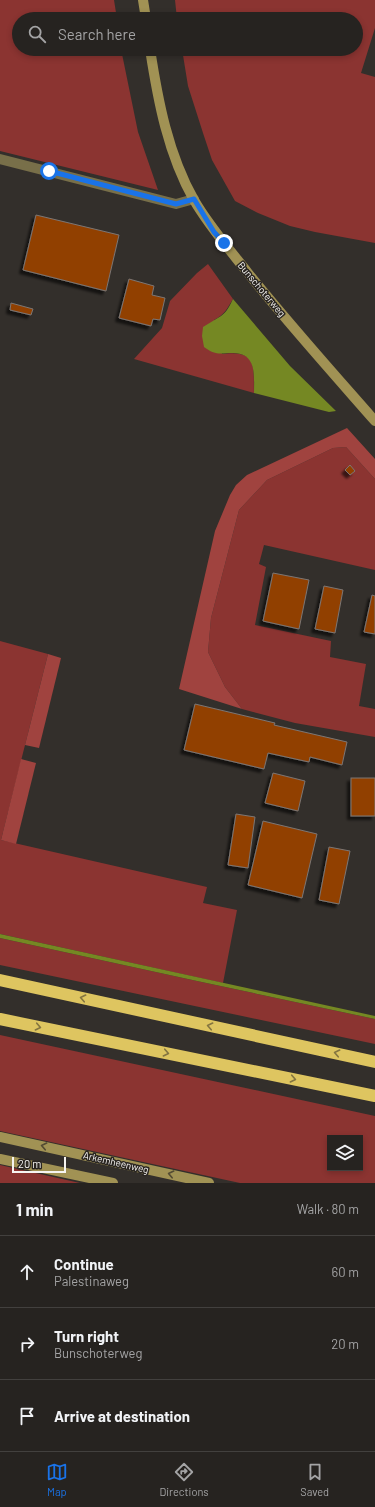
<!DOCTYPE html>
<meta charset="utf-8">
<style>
:root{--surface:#262320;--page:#322f2d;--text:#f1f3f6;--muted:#a4a4a5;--line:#42403e;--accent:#1a73e8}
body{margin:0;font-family:Barlow,sans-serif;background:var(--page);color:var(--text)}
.controls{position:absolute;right:12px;bottom:12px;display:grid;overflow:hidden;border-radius:0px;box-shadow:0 2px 6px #0003}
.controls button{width:36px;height:36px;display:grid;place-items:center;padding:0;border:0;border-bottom:1px solid var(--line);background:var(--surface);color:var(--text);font:20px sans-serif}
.scale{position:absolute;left:12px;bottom:10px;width:54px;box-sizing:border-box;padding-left:4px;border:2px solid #f6f4f1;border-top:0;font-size:11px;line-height:14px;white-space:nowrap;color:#f6f4f1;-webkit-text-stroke:3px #292521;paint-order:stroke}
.stop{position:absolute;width:12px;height:12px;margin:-9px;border:3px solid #1a73e8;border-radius:50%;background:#fff}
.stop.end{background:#1a73e8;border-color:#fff;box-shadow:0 1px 4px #0008}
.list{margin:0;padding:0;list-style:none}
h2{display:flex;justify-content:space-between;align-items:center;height:52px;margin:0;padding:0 16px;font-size:17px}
h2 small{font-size:13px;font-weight:400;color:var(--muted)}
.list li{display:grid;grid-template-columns:26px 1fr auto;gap:12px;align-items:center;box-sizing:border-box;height:72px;padding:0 16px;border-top:1px solid var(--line)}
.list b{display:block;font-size:15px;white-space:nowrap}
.list p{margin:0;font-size:13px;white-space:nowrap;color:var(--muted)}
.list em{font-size:13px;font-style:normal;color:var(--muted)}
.icon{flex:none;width:22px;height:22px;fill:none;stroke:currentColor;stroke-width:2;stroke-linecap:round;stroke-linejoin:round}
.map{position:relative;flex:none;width:375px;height:1183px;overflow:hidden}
.search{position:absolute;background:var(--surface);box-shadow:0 2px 6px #0003;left:12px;right:12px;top:12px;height:44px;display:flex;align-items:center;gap:10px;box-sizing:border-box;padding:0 14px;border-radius:22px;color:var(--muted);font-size:15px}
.sheet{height:268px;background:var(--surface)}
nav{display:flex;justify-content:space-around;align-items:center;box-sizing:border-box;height:56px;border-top:1px solid var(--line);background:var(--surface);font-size:11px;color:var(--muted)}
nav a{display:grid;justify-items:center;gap:2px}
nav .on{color:var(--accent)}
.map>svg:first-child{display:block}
</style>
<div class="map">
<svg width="375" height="1183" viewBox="0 0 375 1183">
<defs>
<filter id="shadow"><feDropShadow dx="-3.5" dy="3.5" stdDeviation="1" flood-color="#0009"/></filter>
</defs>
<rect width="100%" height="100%" fill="#332f2b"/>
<!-- green -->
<g fill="#8b3431" fill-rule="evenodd">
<polygon points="0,0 114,0 117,19 19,19 19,49 121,49 138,132 158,190 0,151"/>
<polygon points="175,0 375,0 375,28 361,73 375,77 375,243 315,232 290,226 258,213 235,201 212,160 203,133 188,86 182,49 356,49 356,19 177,19"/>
<path d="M 208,264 L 233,299 C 227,309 224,315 214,320 L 222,354 C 256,350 254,364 254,393 L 134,359 L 162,328 L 170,301 L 197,273 Z"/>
<polygon points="346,447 375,479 375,570 264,545 259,564 266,567 255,625 331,641 330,657 366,664 359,706 375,709 375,737 295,723 242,709 225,687 208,652 211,618 239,510 267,480 333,448"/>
<polygon points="0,641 48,654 1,840 207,887 203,903 237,910 223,983 0,934"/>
<polygon points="0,938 197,981 375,1019 375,1044 0,965"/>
<path d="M 0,1035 L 375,1116 L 375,1183 L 240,1183 L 0,1131 ZM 330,1138 L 360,1138 L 360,1168 L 330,1168 Z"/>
<polygon points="0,1165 80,1183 0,1183"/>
</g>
<!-- forest -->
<g fill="#a0433f">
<polygon points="347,428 375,459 375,479 346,447 333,448 267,480 239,510 211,618 208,652 225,687 242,709 179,689 215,531 230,495 236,485 247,475"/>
<polygon points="48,654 61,658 39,748 25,745"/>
<polygon points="21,759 36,763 16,844 1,840"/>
</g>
<!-- water -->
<g fill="#758823">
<path d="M 233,299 L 290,366 L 336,411 L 329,412 L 254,393 C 254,376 257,353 233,353 C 220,353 216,356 204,347 L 202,336 L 203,327 C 209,323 215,320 221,316 C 227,312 230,305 233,299 Z"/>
<polygon points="0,934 375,1016 375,1019 197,981 0,938"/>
</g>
<!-- building -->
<g fill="#914105" stroke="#7c7673" filter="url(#shadow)">
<polygon points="36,215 119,235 106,291 23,270"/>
<polygon points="129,279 154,286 152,295 165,298 160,320 153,319 151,326 119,318"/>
<polygon points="11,303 33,309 31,315 10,310"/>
<polygon points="350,465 355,471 350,475 345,470"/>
<polygon points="273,573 309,580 299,629 263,621"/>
<polygon points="324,586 343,590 335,633 315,629"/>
<polygon points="372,595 375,596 375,634 364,632"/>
<polygon points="195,704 275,723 274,725 347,742 342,765 310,757 309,762 268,753 264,769 184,750"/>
<polygon points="273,773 305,781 298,811 265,803"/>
<rect x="351" y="778" width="24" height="38"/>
<polygon points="236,814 255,817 248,868 228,865"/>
<polygon points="263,821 317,834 302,898 248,885"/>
<polygon points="329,847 350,851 339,904 319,900"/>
</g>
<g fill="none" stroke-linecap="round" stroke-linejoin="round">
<!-- minor -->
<polyline stroke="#786f49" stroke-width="10" points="0,159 176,204 194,199"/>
<!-- secondary -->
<g stroke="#a19254" stroke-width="10">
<polyline points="143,0 146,19"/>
<path d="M 150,49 C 158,101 168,154 194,200 C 209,226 229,249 248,273 C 289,324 332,372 375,421"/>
<polyline points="0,1137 209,1183"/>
<polyline points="0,1159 113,1183"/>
</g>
<!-- motorway -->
<g stroke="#dec560" stroke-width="12">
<polyline points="0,980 375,1062"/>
<polyline points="0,1019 375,1096"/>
</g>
</g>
<!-- one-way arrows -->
<defs><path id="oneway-chevron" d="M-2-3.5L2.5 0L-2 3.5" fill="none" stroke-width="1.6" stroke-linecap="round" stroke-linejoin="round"/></defs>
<g stroke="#847540">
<use href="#oneway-chevron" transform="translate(83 998) rotate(-168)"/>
<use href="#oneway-chevron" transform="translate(210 1026) rotate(-168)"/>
<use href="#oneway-chevron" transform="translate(38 1027) rotate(12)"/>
<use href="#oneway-chevron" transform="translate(166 1053) rotate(12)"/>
<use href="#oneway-chevron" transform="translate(337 1053) rotate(-168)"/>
<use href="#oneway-chevron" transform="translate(293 1079) rotate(12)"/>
</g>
<g stroke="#534b33">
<use href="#oneway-chevron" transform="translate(44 1146) rotate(-168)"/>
<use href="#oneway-chevron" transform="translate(171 1174) rotate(-167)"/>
</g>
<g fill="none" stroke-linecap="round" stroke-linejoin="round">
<!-- route -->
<polyline stroke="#1a73e8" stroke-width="5" points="49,171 176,204 194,199 214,232 224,243"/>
</g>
<g text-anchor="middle" stroke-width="3" stroke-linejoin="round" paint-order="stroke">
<!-- street labels -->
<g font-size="10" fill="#f6f4f1" stroke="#292521">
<text transform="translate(262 289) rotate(50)" y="4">Bunschoterweg</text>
<text transform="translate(116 1162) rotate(13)" y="4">Arkemheenweg</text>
</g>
</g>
</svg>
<div class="controls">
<button><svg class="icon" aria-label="layers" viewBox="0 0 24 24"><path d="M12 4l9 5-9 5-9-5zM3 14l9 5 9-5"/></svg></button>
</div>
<div class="scale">20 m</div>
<div class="stop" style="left:49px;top:171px"></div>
<div class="stop end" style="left:224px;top:243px"></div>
<div class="search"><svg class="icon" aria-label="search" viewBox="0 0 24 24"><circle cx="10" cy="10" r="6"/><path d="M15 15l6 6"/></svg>Search here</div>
</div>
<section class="sheet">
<h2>1 min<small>Walk · 80 m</small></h2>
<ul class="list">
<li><svg class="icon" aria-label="ahead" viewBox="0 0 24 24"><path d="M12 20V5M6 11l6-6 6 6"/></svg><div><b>Continue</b><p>Palestinaweg</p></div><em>60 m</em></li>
<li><svg class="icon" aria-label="right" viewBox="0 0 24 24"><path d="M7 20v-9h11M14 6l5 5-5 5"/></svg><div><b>Turn right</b><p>Bunschoterweg</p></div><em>20 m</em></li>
<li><svg class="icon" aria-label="arrive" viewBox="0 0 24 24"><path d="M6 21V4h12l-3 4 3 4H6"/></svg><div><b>Arrive at destination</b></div></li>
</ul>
</section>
<nav>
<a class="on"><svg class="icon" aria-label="map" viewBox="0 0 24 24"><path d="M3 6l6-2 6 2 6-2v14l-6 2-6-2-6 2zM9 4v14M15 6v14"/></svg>Map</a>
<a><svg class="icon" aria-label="directions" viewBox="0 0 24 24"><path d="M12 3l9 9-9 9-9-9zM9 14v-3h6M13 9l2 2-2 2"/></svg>Directions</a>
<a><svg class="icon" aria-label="saved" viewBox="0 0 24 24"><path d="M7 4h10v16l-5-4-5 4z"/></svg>Saved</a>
</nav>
